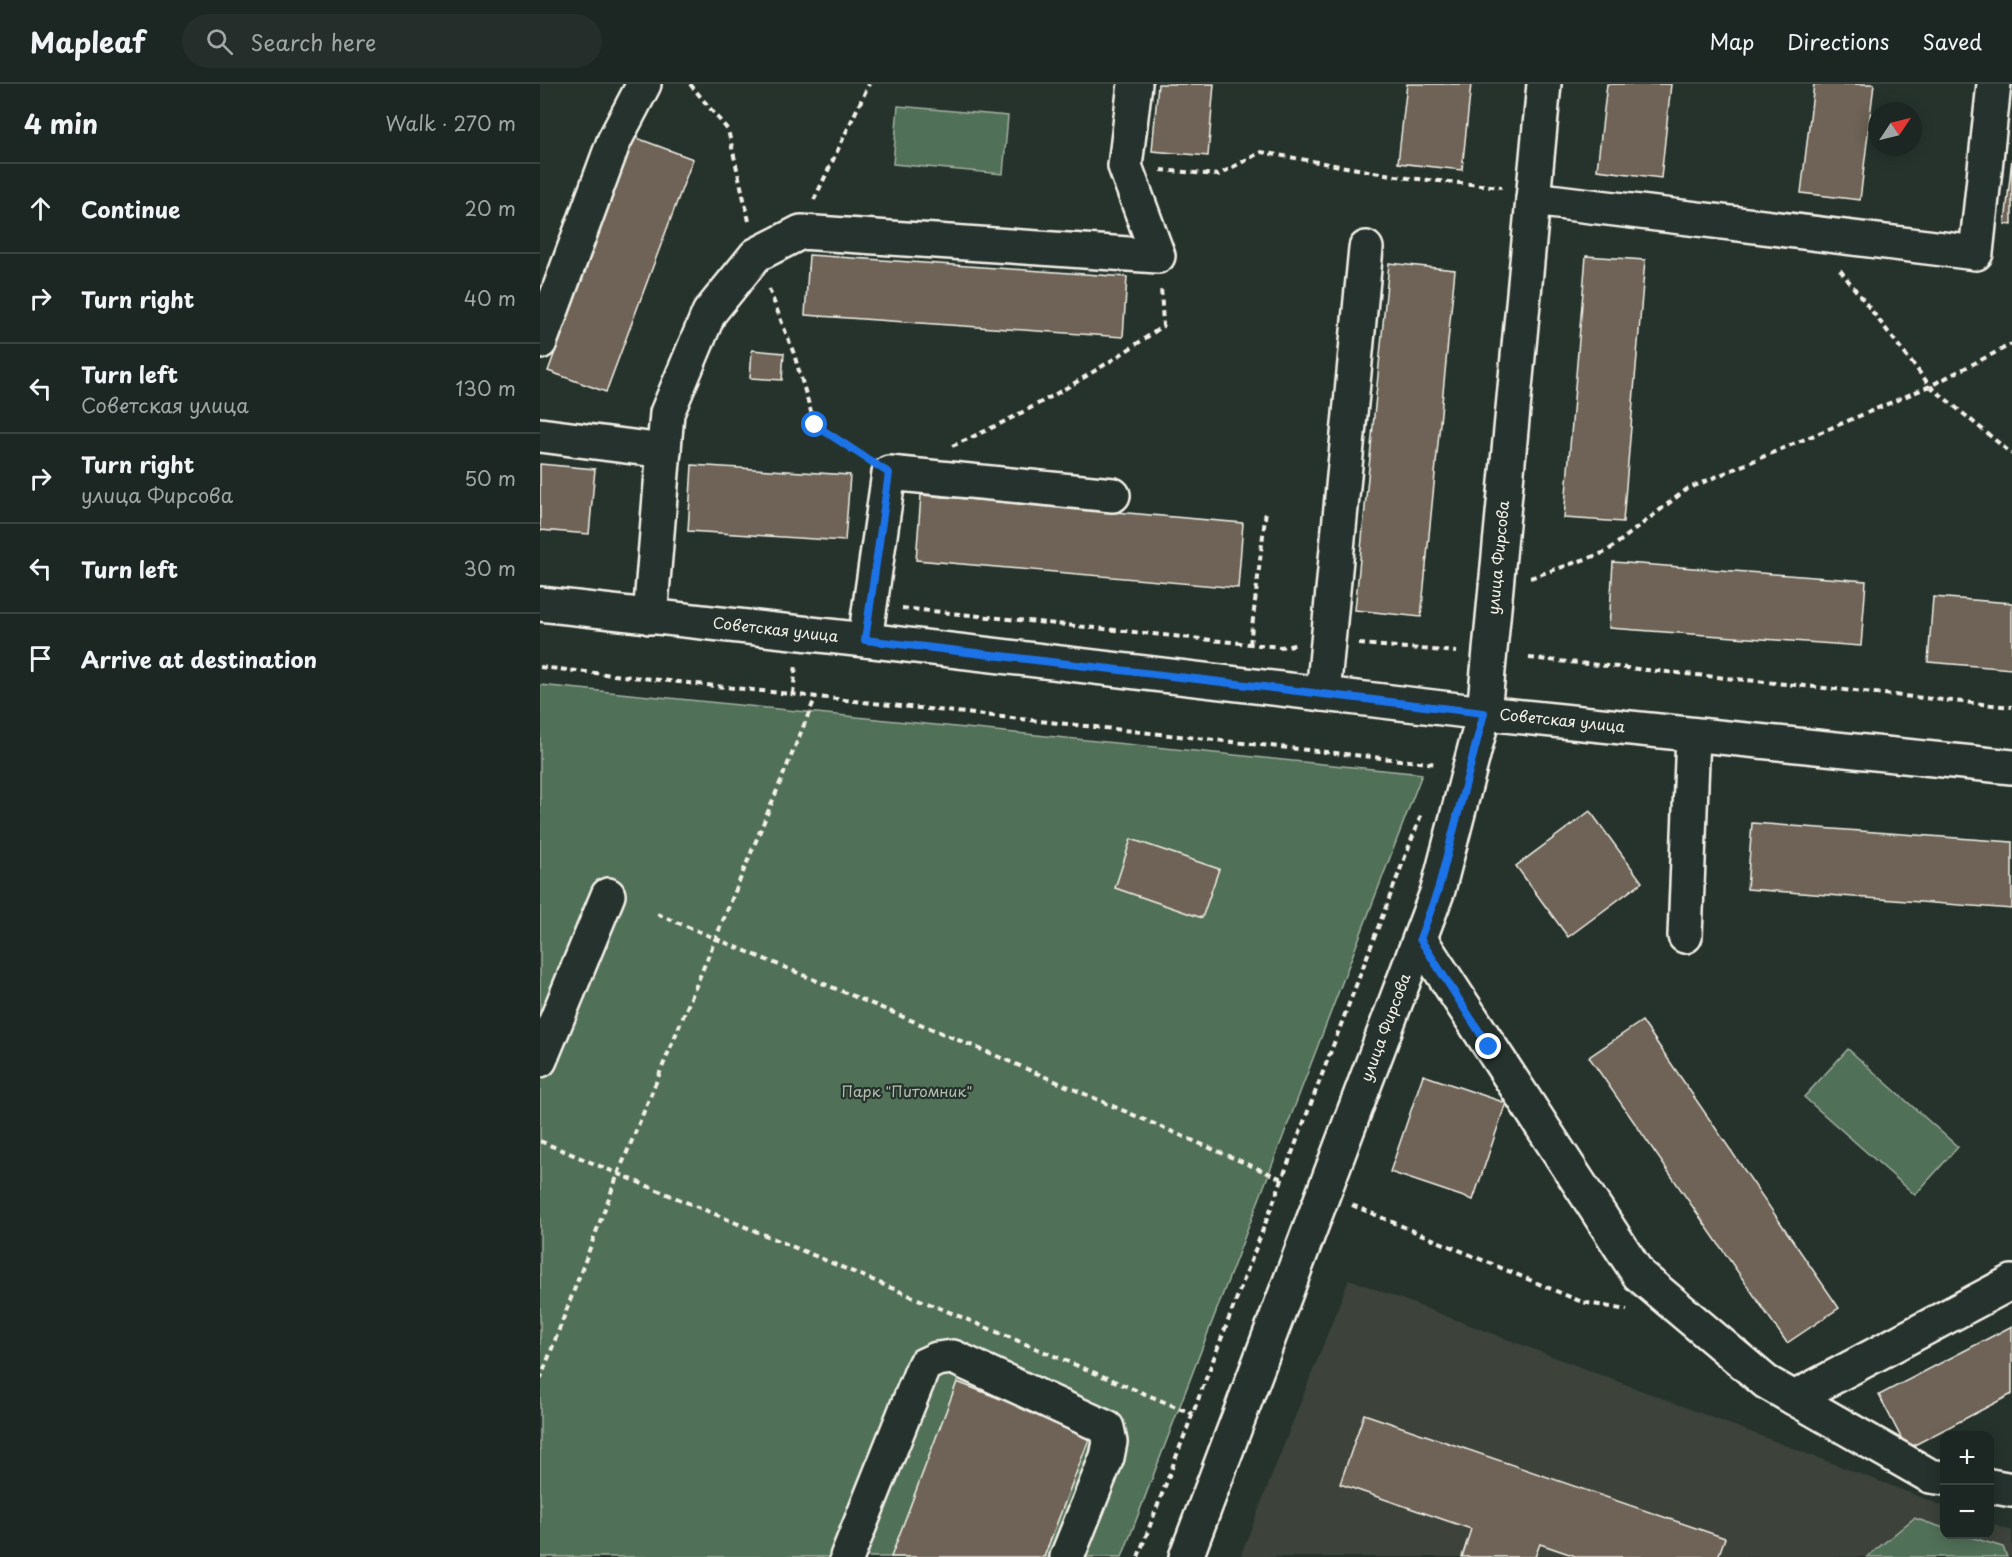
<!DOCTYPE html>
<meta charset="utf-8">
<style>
:root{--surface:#1c2622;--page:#252e2a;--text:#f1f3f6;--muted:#a0a5a5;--line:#3a4340}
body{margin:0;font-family:"Playpen Sans",sans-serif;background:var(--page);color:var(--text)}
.controls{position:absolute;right:18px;bottom:18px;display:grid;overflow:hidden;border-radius:12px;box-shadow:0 3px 15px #0003}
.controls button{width:54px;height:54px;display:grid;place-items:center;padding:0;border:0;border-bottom:2px solid var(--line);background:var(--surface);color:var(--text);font:30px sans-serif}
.compass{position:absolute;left:1328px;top:18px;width:54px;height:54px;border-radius:50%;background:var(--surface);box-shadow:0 3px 15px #0003;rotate:55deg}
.stop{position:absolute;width:18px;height:18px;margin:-14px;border:4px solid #1a73e8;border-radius:50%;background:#fff}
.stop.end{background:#1a73e8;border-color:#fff;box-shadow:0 2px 6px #0008}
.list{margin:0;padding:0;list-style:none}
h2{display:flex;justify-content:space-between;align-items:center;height:78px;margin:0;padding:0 24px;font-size:26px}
h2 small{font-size:20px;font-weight:400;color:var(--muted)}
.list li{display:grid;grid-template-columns:39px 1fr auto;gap:18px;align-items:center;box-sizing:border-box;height:90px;padding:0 24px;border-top:2px solid var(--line)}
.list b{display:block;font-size:22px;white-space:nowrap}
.list p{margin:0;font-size:20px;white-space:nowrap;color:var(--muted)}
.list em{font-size:20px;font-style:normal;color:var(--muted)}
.icon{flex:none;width:33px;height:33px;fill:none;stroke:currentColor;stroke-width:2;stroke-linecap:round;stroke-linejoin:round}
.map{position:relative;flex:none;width:1472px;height:1473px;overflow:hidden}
header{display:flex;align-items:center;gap:36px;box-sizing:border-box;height:84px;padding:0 30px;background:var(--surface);border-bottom:2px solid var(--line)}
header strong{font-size:28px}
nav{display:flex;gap:33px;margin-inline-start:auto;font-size:21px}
.search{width:420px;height:54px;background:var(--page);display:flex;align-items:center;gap:15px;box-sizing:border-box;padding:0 21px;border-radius:33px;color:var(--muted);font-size:22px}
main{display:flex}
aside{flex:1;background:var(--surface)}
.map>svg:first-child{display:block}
</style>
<header>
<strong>Mapleaf</strong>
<div class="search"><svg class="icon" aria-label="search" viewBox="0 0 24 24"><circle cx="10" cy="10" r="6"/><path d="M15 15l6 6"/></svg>Search here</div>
<nav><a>Map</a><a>Directions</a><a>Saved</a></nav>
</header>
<main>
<aside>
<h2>4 min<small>Walk · 270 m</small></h2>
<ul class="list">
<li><svg class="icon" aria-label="ahead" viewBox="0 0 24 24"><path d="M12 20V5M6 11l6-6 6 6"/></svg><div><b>Continue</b></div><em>20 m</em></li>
<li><svg class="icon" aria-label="right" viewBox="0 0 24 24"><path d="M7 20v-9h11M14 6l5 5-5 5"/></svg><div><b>Turn right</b></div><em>40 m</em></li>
<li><svg class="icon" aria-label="left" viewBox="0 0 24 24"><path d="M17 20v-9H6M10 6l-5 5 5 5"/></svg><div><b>Turn left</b><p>Советская улица</p></div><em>130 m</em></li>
<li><svg class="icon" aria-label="right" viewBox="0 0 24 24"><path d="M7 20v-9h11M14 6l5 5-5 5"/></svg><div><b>Turn right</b><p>улица Фирсова</p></div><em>50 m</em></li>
<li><svg class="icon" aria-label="left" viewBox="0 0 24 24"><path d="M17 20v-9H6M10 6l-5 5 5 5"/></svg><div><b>Turn left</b></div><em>30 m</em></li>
<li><svg class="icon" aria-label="arrive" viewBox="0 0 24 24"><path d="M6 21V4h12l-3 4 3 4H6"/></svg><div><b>Arrive at destination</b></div></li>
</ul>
</aside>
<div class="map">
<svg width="1472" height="1473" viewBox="0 0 1472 1473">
<rect width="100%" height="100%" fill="#26332d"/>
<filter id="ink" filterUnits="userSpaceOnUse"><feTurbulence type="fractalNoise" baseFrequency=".0167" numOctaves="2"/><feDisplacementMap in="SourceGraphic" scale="12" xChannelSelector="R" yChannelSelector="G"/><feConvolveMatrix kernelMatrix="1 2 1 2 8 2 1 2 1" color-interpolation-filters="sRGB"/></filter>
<g filter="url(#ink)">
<!-- built -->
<polygon fill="#3c423a" points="809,1195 1404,1422 1404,1450 1450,1450 1450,1439 1472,1447 1472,1473 700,1473"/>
<!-- green -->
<g fill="#517059" stroke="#a2b0a0" stroke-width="1.5">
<polygon points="358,22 468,32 463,90 353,80"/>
<polygon points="0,601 882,690 582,1473 0,1473"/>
<polygon points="1308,965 1418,1063 1375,1111 1264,1013"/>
<polygon points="1374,1434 1404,1444 1404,1450 1424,1451 1463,1463 1467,1473 1327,1473"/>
</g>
<!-- building -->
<g fill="#6e6457" stroke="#f4f1e8" stroke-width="1.5">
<polygon points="618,0 674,0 668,72 612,67"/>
<polygon points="867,0 931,0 922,86 858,79"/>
<polygon points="1067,0 1131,0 1121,94 1057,86"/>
<polygon points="1274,0 1334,0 1320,116 1261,109"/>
<polygon points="94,53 153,75 66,308 8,287"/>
<polygon points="1472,74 1472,141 1465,140"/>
<polygon points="269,171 587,193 583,253 265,231"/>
<polygon points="1046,172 1105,176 1083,438 1024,434"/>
<polygon points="849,179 915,186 881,533 815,526"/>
<polygon points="212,266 244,269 242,296 210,294"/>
<polygon points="0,380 55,385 49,450 0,446"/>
<polygon points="152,381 310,391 305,457 148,447"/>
<polygon points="381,411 703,439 698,504 376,476"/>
<polygon points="1073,478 1326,497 1321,562 1069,544"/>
<polygon points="1393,513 1472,519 1472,585 1388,578"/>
<polygon points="1050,727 1102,798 1028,853 976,782"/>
<polygon points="1212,739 1472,758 1472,825 1207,805"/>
<polygon points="591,755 679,785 662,834 575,804"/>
<polygon points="1102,937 1299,1224 1247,1259 1049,973"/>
<polygon points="883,991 966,1019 933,1116 850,1088"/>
<polygon points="1472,1242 1472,1310 1367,1365 1339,1311"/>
<polygon points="417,1298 551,1350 504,1473 351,1473"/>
<polygon points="824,1330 1185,1454 1178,1473 1038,1473 1000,1460 995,1473 922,1473 931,1445 800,1400"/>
</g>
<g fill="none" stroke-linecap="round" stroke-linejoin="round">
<defs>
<g id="minor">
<polyline points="993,115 1436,169 1454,0"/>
<polyline points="0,258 74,57 104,0"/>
<polyline points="0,351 124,367"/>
<path id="s1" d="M 0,520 L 325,556 L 944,629 L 1472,683"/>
<polyline points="110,533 127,329 169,229 216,171 261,148 618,172 585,82 595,0"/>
<polyline points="325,556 349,389 573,411"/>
<polyline points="783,610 826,164"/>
<polyline points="1145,852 1153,651"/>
<polyline points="880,855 1099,1191 1226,1298 1390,1392 1404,1394"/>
<polyline points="0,976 68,811"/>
<polyline points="1254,1314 1472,1198"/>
<polyline points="1450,1402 1472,1406"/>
<polyline points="307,1473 384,1281 397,1275 413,1273 567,1344 570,1358 567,1373 527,1473"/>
<path id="s2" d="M 646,1473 L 898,806 L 944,629 L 1004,0"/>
</g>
</defs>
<!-- minor casing -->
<use href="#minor" stroke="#f4f1e8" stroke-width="38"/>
<!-- path -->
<g stroke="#f4f1e8" stroke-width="4" stroke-dasharray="6 4.5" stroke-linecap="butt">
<polyline points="150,0 188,46 209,137"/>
<polyline points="621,86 678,91 721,68 868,94 962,103"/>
<polyline points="274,116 329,0"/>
<polyline points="1300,186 1390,302 1472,370"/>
<polyline points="229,205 254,270 275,341 322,371"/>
<path d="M 412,362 C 486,330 557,288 623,242 L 621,202"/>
<polyline points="990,494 1066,468 1147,405 1390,302 1472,260"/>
<polyline points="362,524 710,560 740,563 755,561"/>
<polyline points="710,560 726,426"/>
<polyline points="819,560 917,568"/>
<polyline points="989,574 1472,623"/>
<polyline points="0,583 897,680"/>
<polyline points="253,610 256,580"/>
<polyline points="117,830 459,973 742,1095"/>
<polyline points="0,1057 653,1330"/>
<polyline points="812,1121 1042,1218 1087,1226"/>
<polyline points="0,1296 78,1090 276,612"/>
<polyline points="598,1473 881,731"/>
</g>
<!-- minor -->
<use href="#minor" stroke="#26332d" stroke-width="33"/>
</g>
</g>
<g fill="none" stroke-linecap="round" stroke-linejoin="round" filter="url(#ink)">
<!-- route -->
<polyline stroke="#1a73e8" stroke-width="8" points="275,341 349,389 325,556 944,629 898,806 880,855 949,963"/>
</g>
<g text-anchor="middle" stroke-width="4.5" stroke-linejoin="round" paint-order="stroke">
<!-- street labels -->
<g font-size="15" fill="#f4f1e8" stroke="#26332d">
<text dy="5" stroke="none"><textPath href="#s2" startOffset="1052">улица Фирсова</textPath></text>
<text dy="5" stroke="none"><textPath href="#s1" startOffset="237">Советская улица</textPath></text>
<text dy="5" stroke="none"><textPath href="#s1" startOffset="1029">Советская улица</textPath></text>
<text dy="5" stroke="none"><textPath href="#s2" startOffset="566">улица Фирсова</textPath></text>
</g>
<!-- park labels -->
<g font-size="15" fill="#b3bdaf" stroke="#26332d">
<text x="367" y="1013">Парк "Питомник"</text>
</g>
</g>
</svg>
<div class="controls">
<button>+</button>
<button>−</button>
</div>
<svg class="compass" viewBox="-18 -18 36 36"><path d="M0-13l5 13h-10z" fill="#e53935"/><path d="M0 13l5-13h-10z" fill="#a0a5a5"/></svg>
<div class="stop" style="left:275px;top:341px"></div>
<div class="stop end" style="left:949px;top:963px"></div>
</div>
</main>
